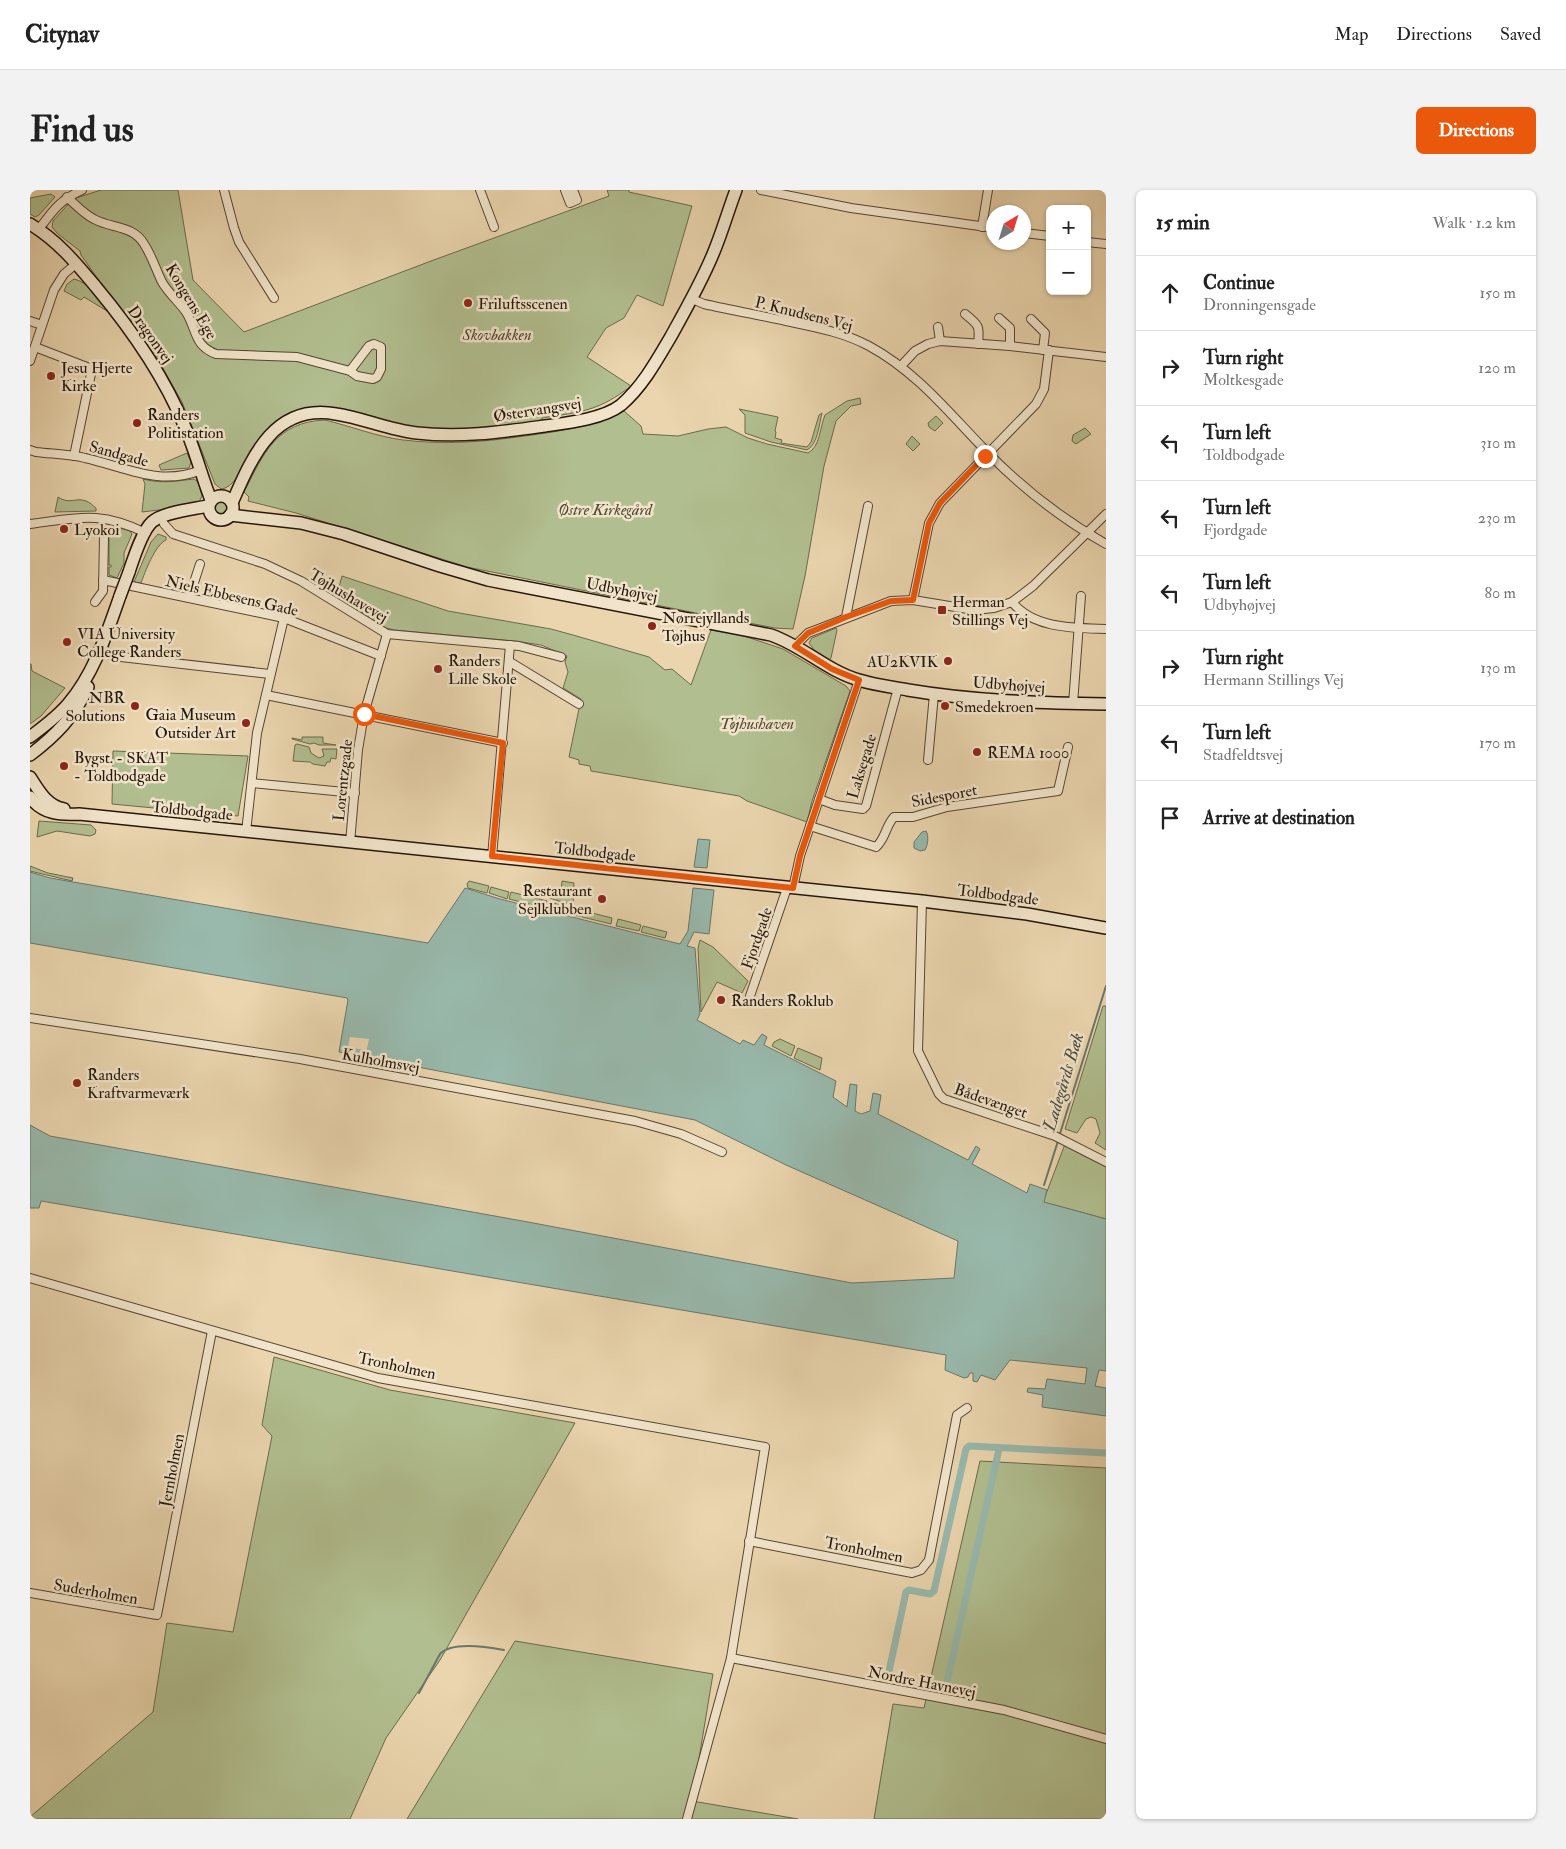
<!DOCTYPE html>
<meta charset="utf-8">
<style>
:root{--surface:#fff;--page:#f2f2f2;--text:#222;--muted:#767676;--line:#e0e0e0;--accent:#ea580c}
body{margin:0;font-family:"IM FELL Double Pica",serif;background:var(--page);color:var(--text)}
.controls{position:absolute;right:15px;top:15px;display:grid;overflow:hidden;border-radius:8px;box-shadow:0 1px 4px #0004}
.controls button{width:45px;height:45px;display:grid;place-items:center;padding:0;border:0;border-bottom:1px solid var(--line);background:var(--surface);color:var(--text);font:25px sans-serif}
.compass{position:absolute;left:956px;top:15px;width:45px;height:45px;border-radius:50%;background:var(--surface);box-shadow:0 1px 4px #0004;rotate:38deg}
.stop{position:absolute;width:15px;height:15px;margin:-11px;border:4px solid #ea580c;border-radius:50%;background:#fff}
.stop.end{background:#ea580c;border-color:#fff;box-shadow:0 1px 5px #0008}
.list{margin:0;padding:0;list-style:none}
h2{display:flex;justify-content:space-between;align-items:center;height:65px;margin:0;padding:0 20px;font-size:21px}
h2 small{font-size:16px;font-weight:400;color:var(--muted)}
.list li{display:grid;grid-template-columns:32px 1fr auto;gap:15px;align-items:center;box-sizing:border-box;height:75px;padding:0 20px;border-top:1px solid var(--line)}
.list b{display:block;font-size:19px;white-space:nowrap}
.list p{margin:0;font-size:16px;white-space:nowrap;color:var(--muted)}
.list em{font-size:16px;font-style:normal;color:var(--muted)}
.icon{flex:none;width:28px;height:28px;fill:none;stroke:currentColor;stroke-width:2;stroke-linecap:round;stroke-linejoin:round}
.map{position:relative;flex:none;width:1076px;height:1629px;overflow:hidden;border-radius:8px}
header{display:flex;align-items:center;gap:30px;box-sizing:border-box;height:70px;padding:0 25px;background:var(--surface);border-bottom:1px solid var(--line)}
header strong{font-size:24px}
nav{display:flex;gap:28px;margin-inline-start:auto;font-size:18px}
.intro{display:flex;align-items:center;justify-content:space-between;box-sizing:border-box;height:120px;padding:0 30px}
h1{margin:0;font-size:35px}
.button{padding:12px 22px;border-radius:8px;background:var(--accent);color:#fff;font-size:18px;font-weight:700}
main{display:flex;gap:30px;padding:0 30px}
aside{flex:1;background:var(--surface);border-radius:8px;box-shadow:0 1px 4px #0004}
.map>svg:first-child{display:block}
</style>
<header>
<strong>Citynav</strong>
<nav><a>Map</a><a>Directions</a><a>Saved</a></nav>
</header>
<div class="intro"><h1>Find us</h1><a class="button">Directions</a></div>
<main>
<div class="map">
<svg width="1076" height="1629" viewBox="0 0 1076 1629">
<rect width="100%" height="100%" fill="#ead5ae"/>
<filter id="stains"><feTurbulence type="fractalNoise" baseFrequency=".004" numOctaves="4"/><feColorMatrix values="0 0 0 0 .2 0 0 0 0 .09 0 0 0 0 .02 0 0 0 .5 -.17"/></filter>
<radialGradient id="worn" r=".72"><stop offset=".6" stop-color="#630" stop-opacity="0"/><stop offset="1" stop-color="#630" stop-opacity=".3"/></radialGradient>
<!-- green -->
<g fill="#b1be8f" stroke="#6b6a4c">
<path d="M 71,0 L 148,0 L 163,90 L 214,142 L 401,71 L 579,6 L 577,0 L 599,0 L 599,2 L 662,16 L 633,116 L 607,105 L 594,128 L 576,138 L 557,167 L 601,196 C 569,221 551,222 512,228 L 513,231 C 477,236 439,244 403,240 C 380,237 358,232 336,226 C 327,224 316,219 306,219 C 291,219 273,224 258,227 C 222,234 215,297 191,299 L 185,294 L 152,212 L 126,166 L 63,82 L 51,65 L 50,61 L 28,44 L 22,37 L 23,31 L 43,9 Z"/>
<polygon points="21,4 25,7 9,25 5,27 0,24 0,8"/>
<path d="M 44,89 C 59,92 69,110 77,121 L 54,107 L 51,110 L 34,101 L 37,94 Z"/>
<path d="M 830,208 L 831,214 L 821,216 L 806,231 L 794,276 L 775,386 L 763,439 L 745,438 L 666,423 L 437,377 L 266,323 L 218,311 L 219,307 L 214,302 C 234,263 246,232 295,230 C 320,236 348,247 373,250 C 414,255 454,252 495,246 C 531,241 561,237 594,221 L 611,236 L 613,244 L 648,246 L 678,239 L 696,237 L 718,248 L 737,254 L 778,263 C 790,257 790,237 795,225 L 817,211 Z"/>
<path d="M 709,219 L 748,227 L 745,241 L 746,242 L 745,248 L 752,250 L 751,253 L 777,257 L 781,252 L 789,225 L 792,223 C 789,234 788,254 777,260 L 741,252 L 715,243 L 715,225 Z"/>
<polygon points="906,226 913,233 905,241 899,237 898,233"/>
<polygon points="1055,238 1061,244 1046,254 1042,251 1043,245"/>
<polygon points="882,246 890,254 883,261 876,254"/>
<polygon points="157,263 161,272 159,278 131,280 129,275"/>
<path d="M 113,289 C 132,294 146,291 164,289 L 168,292 L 172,306 L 169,312 L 155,317 L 112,322 L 115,294 Z"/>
<path d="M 28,307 C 39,315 46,307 56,311 C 60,312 63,316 66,318 L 66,321 L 25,322 Z"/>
<circle cx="190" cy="318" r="7"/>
<polygon points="90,338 100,341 102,344 94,363 94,373 87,388 79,385 79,377 81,377 81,375 79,375 79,344 86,346"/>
<path d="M 128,344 L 136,347 L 136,350 C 125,355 115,382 111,393 L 104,392 L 121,352 Z"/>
<polygon points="312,386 418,421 521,439 543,445 619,467 635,480 642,479 661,495 681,440 711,445 753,459 816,496 820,501 782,611 777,632 717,611 709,606 561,581 560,576 549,574 549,570 539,567 551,509 533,498 538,482 535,472 537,466 511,455 485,451 364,440 356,438 309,408 307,404"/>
<polygon points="806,438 807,440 801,468 798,471 785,461 779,453 782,448"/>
<polygon points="0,474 1,474 2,481 35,498 11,526 0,534"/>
<polygon points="272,547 293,547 293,553 306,555 289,555 284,553 280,554 262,549 262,548 272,550"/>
<polygon points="267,554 279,557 281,563 289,568 294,566 292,559 307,559 306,569 301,568 300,572 297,572 295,576 283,574 280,572 263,571 265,555"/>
<polygon points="83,561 218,566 208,626 82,614"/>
<polygon points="9,631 61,635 66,640 65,644 60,646 27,641 7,647"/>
<polygon points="0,676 18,683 43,688 42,691 0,681"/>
<polygon points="439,691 459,696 457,703 438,698 437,694"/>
<polygon points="532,691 544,693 543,715 519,708 519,705 525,705 531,701"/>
<polygon points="461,697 479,702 477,709 459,703"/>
<polygon points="481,702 517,711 515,718 479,709"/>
<polygon points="518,712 544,718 542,725 517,718"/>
<polygon points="546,719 582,728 581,734 544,725"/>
<polygon points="588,729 611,735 609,741 586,736"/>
<polygon points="613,736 637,742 635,748 611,742"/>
<polygon points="670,750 683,757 718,791 712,803 687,792 671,822 668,758"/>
<polygon points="1073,816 1076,816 1076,960 1065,953 1070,943 1066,929 1061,927 1056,929 1047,943 1035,939"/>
<polygon points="750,849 765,856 761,866 742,856 744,852"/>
<polygon points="768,858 792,868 790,880 764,868"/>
<polygon points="1035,954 1076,973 1076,1029 1013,1012"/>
<polygon points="244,1167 360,1200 545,1233 410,1470 356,1548 320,1629 0,1629 0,1627 123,1522 137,1433 203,1442 242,1246 232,1235"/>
<polygon points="950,1271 1076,1278 1076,1629 844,1629 863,1514 894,1518"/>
<polygon points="485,1451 683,1484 662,1611 768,1629 377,1629"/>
</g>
<!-- water -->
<g fill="#98b9ac" stroke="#6a776b">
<path d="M 896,641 C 899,646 898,655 895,660 L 890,661 L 884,658 L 884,652 L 892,642 Z"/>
<polygon points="668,649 680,650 677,678 664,677"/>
<polygon points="0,682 20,688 398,753 435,698 470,709 650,754 658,741 663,698 684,700 679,744 664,742 657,756 665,758 670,824 667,830 710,854 713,850 724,855 732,844 737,847 734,855 806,891 803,907 817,917 820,894 827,895 825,921 831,924 840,921 843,903 851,905 848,924 938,970 946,956 950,959 942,974 997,1003 1000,994 1017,1000 1014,1012 1076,1029 1076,1181 1069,1180 1065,1196 1076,1198 1076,1226 1012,1217 1013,1205 997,1202 998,1198 1015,1199 1017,1189 1055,1194 1057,1178 980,1170 965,1190 951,1185 947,1192 943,1191 943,1183 940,1183 938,1187 934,1188 915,1180 916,1165 11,1011 9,1018 0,1018 0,935 20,946 498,1032 822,1093 924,1088 928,1051 756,975 665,930 309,862 318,810 317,808 0,753"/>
</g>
<!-- pier -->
<polygon fill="#ead5ae" points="320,847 339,849 335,867 333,867 334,860 318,857"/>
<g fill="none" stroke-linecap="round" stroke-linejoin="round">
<!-- stream -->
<g stroke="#6a776b" stroke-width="2">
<polyline points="1029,947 1076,796"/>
<polyline points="1014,995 1028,951"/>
<path d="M 389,1503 L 410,1464 C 422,1451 458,1457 474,1460"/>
</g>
<!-- canal -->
<g stroke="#98b9ac" stroke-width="7">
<polyline points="859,1481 876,1402 879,1400 900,1404 904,1401 936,1259 939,1256 1076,1263"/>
<polyline points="917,1492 969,1259"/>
</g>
<defs>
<g id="street">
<polyline points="194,0 204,38 209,52 244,108"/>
<polyline points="450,0 464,37"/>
<polyline points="535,0 540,13 547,10 543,0"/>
<polyline points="731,0 821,18 964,38"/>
<path d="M 37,7 C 46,15 54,24 64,29 C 82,39 103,35 114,54 C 122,66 126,80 132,92 C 139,104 149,112 156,122 C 167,140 164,156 186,164 L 267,167 L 320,181 L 339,156 L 344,154 L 351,157 L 351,179 L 347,187 L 343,189 L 327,186 L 320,181"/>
<polyline points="952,37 958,0"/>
<path d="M 9,39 C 24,19 29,11 52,0"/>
<polyline points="994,43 1020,46"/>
<polyline points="1057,52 1076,54"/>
<path d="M 662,109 L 674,114 C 701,120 728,125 756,131 C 784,137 813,142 839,156 C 887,182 919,223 957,262 C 992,298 1032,329 1076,354"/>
<path d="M 935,124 C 949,135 950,136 948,154"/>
<polyline points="969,128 980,138 980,156"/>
<polyline points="1001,129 1015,143 1013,160"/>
<polyline points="0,131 12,135"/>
<polyline points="908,137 910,151"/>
<polyline points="5,157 62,179 44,266"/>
<polyline points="0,171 24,100 34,84 47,73"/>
<polyline points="871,176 885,161 898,154 910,151 980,156 1076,167"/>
<path d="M 0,260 L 6,262 C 22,264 39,264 55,268 C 96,277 129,297 171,280"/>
<path d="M 0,334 C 48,328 69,320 116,343"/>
<polyline points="134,334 143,344 235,374 271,391 357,444 489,456 531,467"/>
<polyline points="73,390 254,428 351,466"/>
<polyline points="159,408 170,374"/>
<polyline points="883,410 899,333 910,313 1006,214 1014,199 1019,160"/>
<polyline points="65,412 73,401 74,345"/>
<path d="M 982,412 C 1004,439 1044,438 1076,439"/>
<polyline points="816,427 838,316"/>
<polyline points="765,456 778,443 861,411 883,410 944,420 964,418 982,412 1003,396 1076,324"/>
<polyline points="73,459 82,466 240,484"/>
<polyline points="480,472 549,514"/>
<polyline points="236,505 473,553"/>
<polyline points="1043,514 1051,406"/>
<polyline points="898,570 904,504"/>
<polyline points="222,593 325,603"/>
<polyline points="789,609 805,615 833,619 836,616 868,498"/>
<path d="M 780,636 L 846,657 C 855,650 856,635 864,627 L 883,627 L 917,617 L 1028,601 L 1038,557"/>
<polyline points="216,642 227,543 254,428"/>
<polyline points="320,653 328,560 334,524 357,444"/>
<polyline points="462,667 480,455"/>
<polyline points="763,698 770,666 829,490"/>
<polyline points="892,711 888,861 909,904 914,909 1025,946 1076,972"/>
<polyline points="720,806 757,698"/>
<polyline points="0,828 270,869 605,931 651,944 692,962"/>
<polyline points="0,1088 348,1188 735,1257 701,1468 657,1629"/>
<polyline points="719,1351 882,1383 891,1380 899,1370 927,1225 937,1218"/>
<polyline points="0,1403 127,1425 182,1141"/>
<polyline points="701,1468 974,1520 1076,1549"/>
</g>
<g id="secondary">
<path d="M 0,34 C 27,50 46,73 66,97 C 101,139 133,184 154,235 C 165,259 171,285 181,310"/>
<circle cx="191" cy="318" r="12"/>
<path d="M 202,313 C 222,267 244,213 306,224 C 333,228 359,240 387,243 C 431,248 471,242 515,236 C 537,233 573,229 591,215 C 612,197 626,172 640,148 C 655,121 671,93 683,64 C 692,43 698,21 706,0"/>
<path d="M 200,325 L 271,333 L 314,344 L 410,376 L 458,390 L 741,445 C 773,456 797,481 829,490 C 845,495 862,497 878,500 C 943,511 1010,513 1076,514"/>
<path d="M 99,382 C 103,370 112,341 122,332 C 133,322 164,319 178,316"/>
<path d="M 0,547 C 13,537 27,527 38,514 C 64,484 77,443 90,406"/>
<path d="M 0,565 C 25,546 45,526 58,497"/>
<path d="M 0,587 C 9,601 17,616 34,619"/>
<path d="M 0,607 C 12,624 30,625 49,624 L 892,711 L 997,724 L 1076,738"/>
</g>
</defs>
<!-- street casing -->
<use href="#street" stroke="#564533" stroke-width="10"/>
<!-- secondary casing -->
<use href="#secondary" stroke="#25150a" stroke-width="14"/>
<!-- street -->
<use href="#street" stroke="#f1e4ca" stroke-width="8"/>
<!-- secondary -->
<use href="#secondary" stroke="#f1e4ca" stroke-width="11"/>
<defs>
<polyline id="secondary-bridge" points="90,406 99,382"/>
</defs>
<!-- secondary-bridge casing -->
<use href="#secondary-bridge" stroke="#25150a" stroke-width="14" stroke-linecap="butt"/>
<!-- secondary-bridge -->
<use href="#secondary-bridge" stroke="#f1e4ca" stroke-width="11"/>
</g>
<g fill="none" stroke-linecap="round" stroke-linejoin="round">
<!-- route -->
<polyline stroke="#ea580c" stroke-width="6" points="334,524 473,553 462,666 763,698 770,666 829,490 802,479 765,456 778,443 816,427 861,411 883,410 899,333 910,313 955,266"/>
</g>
<!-- markers -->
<g fill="#8f2418" stroke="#f1e4ca" stroke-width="2">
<circle cx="438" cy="113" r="5"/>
<circle cx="21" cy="186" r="5"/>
<circle cx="107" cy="233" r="5"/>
<circle cx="34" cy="339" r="5"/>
<rect x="907" y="415" width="10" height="10" rx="2.5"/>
<circle cx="622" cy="436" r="5"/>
<circle cx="37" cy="452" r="5"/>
<circle cx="918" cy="471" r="5"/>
<circle cx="408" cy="479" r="5"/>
<circle cx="105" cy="516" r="5"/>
<circle cx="915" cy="516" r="5"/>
<circle cx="216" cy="533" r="5"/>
<circle cx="947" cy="562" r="5"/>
<circle cx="34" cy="576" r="5"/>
<circle cx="572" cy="709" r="5"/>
<circle cx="691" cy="810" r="5"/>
<circle cx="47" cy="893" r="5"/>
</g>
<g text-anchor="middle" stroke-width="5" stroke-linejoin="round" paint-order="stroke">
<!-- street labels -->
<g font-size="16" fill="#25150a" stroke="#f1e4ca">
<text transform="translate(162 111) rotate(59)" y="6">Kongens Ege</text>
<text transform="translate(774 123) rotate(14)" y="6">P. Knudsens Vej</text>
<text transform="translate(121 144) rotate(55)" y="6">Dragonvej</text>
<text transform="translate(507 219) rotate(-9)" y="6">Østervangsvej</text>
<text transform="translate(89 263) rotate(15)" y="6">Sandgade</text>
<text transform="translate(592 399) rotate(11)" y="6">Udbyhøjvej</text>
<text transform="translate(202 405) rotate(13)" y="6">Niels Ebbesens Gade</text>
<text transform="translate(319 405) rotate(31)" y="6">Tøjhushavevej</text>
<text transform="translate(979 494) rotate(4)" y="6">Udbyhøjvej</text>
<text transform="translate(831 576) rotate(-73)" y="6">Laksegade</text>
<text transform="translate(312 590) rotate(-84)" y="6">Lorentzgade</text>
<text transform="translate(914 605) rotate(-11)" y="6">Sidesporet</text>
<text transform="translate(162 620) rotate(6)" y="6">Toldbodgade</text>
<text transform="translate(565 661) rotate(6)" y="6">Toldbodgade</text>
<text transform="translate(968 704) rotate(7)" y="6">Toldbodgade</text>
<text transform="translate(726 748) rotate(-71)" y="6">Fjordgade</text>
<text transform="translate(351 870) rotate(10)" y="6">Kulholmsvej</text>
<text transform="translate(961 910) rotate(19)" y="6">Bådevænget</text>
<text transform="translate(367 1175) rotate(12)" y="6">Tronholmen</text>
<text transform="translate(141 1280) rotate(-79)" y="6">Jernholmen</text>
<text transform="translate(834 1359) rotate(11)" y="6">Tronholmen</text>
<text transform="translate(66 1401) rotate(10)" y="6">Suderholmen</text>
<text transform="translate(892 1491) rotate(11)" y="6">Nordre Havnevej</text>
</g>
<!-- poi labels -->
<g font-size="16" fill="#25150a" stroke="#f1e4ca" text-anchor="start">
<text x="448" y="119">Friluftsscenen</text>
<text x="31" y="183">Jesu Hjerte<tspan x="31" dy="18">Kirke</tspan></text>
<text x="117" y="230">Randers<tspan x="117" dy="18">Politistation</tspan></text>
<text x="44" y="345">Lyokoi</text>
<text x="922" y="417">Herman<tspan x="922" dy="18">Stillings Vej</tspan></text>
<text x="632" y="433">Nørrejyllands<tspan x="632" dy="18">Tøjhus</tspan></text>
<text x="47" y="449">VIA University<tspan x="47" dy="18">College Randers</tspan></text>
<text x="418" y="476">Randers<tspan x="418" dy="18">Lille Skole</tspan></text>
<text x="908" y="477" text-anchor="end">AU2KVIK</text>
<text x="95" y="513" text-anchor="end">NBR<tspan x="95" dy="18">Solutions</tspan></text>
<text x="925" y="522">Smedekroen</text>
<text x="206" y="530" text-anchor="end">Gaia Museum<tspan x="206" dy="18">Outsider Art</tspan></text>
<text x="957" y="568">REMA 1000</text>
<text x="44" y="573">Bygst. - SKAT<tspan x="44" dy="18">- Toldbodgade</tspan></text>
<text x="562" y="706" text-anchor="end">Restaurant<tspan x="562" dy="18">Sejlklubben</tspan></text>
<text x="701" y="816">Randers Roklub</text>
<text x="57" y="890">Randers<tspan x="57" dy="18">Kraftvarmeværk</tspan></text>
</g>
<!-- park labels -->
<g font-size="16" font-style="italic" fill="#4f4832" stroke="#f1e4ca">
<text x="467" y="150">Skovbakken</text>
<text x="575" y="325">Østre Kirkegård</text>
<text x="727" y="539">Tøjhushaven</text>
</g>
<!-- water labels -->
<g font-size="18" font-style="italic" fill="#4d4e43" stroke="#f1e4ca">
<text transform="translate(1033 892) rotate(-73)" y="6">Ladegårds Bæk</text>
</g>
</g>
<rect width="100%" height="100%" filter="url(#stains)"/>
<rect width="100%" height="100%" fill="url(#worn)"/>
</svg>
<div class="controls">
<button>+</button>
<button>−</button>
</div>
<svg class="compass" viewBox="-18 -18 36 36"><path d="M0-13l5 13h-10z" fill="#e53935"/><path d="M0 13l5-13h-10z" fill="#767676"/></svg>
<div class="stop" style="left:334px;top:524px"></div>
<div class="stop end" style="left:955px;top:266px"></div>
</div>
<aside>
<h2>15 min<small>Walk · 1.2 km</small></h2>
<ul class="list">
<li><svg class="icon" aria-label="ahead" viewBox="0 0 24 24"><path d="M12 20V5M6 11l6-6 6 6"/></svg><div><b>Continue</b><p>Dronningensgade</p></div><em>150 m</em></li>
<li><svg class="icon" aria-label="right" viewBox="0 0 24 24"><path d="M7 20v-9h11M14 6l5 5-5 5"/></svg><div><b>Turn right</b><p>Moltkesgade</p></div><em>120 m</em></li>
<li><svg class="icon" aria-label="left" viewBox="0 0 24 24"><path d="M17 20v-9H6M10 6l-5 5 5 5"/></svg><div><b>Turn left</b><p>Toldbodgade</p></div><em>310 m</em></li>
<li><svg class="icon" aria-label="left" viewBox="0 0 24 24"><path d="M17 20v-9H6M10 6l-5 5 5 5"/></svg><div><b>Turn left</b><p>Fjordgade</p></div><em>230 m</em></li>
<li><svg class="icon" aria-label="left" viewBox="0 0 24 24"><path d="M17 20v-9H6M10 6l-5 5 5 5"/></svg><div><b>Turn left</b><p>Udbyhøjvej</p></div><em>80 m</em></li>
<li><svg class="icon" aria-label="right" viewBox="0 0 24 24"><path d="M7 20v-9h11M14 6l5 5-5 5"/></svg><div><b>Turn right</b><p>Hermann Stillings Vej</p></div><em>130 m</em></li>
<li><svg class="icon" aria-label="left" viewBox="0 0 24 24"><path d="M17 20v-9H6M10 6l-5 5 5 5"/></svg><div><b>Turn left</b><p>Stadfeldtsvej</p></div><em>170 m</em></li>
<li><svg class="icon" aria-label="arrive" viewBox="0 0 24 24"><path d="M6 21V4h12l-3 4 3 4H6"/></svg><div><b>Arrive at destination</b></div></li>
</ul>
</aside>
</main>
